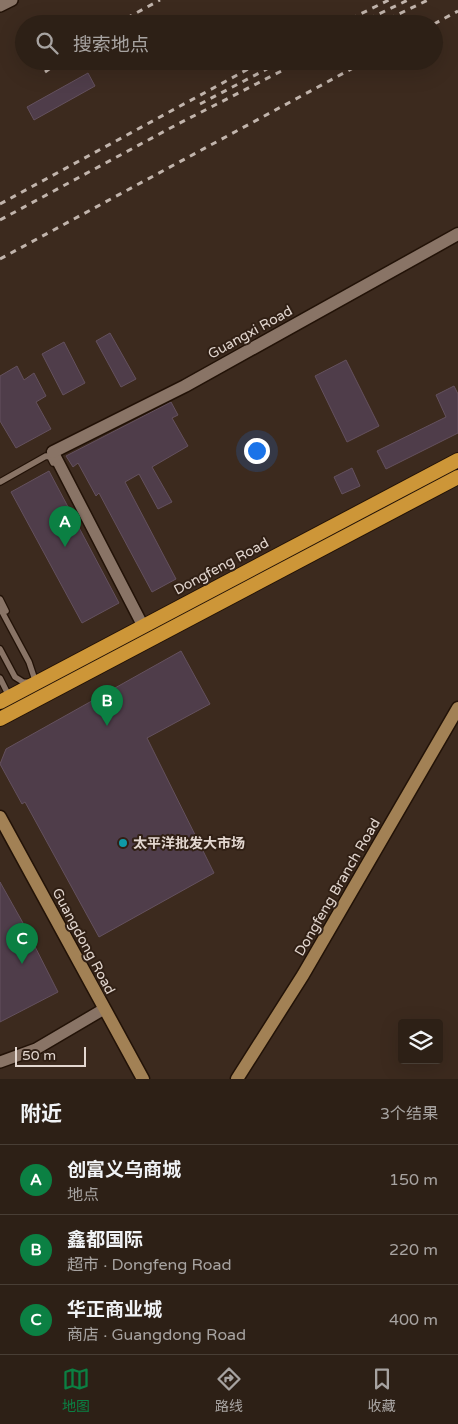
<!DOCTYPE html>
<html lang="zh">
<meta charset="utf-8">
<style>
:root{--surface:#2d2016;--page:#392d23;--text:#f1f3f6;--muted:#a7a3a1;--line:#483e35;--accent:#0b8043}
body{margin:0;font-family:"Varela Round","Noto Sans SC",sans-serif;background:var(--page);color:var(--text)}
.controls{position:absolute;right:15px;bottom:15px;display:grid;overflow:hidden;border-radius:5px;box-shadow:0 5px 20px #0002}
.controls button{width:45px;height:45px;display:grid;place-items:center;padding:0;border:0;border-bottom:1px solid var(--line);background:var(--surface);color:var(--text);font:25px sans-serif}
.scale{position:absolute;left:15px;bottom:12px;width:71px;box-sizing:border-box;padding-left:5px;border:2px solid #e3d7d0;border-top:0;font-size:14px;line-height:18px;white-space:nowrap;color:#e3d7d0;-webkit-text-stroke:4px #312015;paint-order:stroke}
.you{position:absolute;left:256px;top:450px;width:18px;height:18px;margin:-12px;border:4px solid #fff;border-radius:50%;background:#1a73e8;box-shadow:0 0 0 8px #1a73e833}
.badge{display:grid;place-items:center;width:32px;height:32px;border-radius:50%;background:var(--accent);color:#fff;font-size:16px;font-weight:700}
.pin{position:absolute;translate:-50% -41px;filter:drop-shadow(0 1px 2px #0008)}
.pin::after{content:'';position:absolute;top:26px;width:18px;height:15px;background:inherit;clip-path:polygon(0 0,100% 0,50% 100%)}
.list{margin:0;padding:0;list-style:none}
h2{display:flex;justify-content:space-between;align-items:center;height:65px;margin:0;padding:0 20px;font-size:21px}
h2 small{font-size:16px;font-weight:400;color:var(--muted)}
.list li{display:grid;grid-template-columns:32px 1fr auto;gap:15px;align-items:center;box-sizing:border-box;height:70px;padding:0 20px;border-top:1px solid var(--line)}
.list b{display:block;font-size:19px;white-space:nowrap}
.list p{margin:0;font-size:16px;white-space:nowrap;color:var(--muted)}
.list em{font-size:16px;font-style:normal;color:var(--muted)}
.icon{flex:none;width:28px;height:28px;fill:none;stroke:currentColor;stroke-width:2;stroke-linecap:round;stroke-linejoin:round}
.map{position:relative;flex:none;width:458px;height:1079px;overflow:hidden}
.search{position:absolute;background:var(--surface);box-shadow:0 5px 20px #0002;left:15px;right:15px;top:15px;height:55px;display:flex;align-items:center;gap:12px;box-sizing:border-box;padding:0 18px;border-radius:28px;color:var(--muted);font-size:19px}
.sheet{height:275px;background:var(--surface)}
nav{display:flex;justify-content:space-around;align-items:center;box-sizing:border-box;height:70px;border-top:1px solid var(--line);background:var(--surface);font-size:14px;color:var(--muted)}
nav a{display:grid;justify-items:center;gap:2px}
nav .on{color:var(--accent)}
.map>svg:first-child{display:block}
</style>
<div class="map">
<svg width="458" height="1079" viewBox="0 0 458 1079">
<rect width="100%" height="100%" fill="#3c2a1e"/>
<!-- building -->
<g fill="#4f3d4a" stroke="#64515e">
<polygon points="88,73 95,86 34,120 27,107"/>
<polygon points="110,333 136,379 121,387 96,341"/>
<polygon points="64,342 85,383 63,395 42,354"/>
<polygon points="346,360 379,426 347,442 315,376"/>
<polygon points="17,366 24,380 34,373 46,396 36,402 51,429 16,448 0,421 0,376"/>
<polygon points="454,386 458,394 458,433 386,469 377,451 446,417 436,395"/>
<polygon points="171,402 178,415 172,418 188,446 152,467 172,502 158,509 139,474 125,482 176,579 152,592 99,493 96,496 78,463 73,467 66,456"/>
<polygon points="352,468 360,486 342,494 334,477"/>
<polygon points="49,471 119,603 82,623 11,492"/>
<polygon points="181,651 210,704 147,738 214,873 99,937 25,802 22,804 0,764 6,749"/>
<polygon points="0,882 23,923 58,992 0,1022"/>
</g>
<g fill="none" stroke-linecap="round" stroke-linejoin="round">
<defs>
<g id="service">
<polyline points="0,482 46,456 50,457 53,463"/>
<polyline points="0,599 6,611"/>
<polyline points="0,608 29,662 36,683 23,682 15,677 0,649"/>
<polyline points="0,678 9,696"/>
</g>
<g id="minor">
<polyline points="0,6 12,0"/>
<polyline points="53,452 143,626"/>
<polyline points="0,1062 36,1049 104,1009"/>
</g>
<polyline id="tertiary" points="53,452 185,386 458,234"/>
<g id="secondary">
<polyline points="0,817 143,1079"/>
<polyline points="237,1079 303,975 458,708"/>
</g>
<g id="trunk">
<polyline points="0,702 458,460"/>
<polyline points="0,719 458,477"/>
</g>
</defs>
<!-- service casing -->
<use href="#service" stroke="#221207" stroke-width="8"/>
<!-- minor casing -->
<use href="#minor" stroke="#221207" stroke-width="14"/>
<!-- tertiary casing -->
<use href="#tertiary" stroke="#221207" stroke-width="15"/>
<!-- secondary casing -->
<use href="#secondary" stroke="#221207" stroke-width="15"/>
<!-- trunk casing -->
<use href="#trunk" stroke="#221207" stroke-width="16"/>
<!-- service -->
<use href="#service" stroke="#897466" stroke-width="5.5"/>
<!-- minor -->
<use href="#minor" stroke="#897466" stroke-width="11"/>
<!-- tertiary -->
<use href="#tertiary" stroke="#897466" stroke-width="12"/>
<!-- secondary -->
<use href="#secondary" stroke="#a28155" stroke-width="12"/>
<!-- trunk -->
<use href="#trunk" stroke="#cd9638" stroke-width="14"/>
<!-- rail -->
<g stroke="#c1b4ac" stroke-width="3" stroke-dasharray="6 6" stroke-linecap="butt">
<polyline points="116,24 160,0"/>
<polyline points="340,24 389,0"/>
<polyline points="358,24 408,0"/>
<polyline points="378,24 428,0"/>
<polyline points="434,24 458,11"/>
<polyline points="45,72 60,61"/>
<polyline points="200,104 282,61"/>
<polyline points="0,204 263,61"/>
<polyline points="0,220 176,125 301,61"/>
<polyline points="0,259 366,61"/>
</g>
</g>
<!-- markers -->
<circle fill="#0f9aa8" stroke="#312015" stroke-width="2" cx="123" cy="843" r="5"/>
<g text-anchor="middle" stroke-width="4" stroke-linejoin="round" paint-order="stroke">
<!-- street labels -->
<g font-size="14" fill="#e3d7d0" stroke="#312015">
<text transform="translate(250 332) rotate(-29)" y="5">Guangxi Road</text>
<text transform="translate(221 566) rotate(-28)" y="5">Dongfeng Road</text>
<text transform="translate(337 887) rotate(-60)" y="5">Dongfeng Branch Road</text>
<text transform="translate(84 941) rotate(62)" y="5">Guangdong Road</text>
</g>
<!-- poi labels -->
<g font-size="14" font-weight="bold" fill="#e3d7d0" stroke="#312015" text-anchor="start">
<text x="133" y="848">太平洋批发大市场</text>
</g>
</g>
</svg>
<div class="controls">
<button><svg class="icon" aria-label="layers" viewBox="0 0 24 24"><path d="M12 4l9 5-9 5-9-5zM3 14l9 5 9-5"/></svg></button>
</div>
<div class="scale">50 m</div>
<div class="you"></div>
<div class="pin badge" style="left:65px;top:547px">A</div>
<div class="pin badge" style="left:107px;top:726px">B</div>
<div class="pin badge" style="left:22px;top:964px">C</div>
<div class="search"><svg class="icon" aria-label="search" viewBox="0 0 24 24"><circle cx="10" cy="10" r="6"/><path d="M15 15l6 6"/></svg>搜索地点</div>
</div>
<section class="sheet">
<h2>附近<small>3个结果</small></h2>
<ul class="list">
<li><span class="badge">A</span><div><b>创富义乌商城</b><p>地点</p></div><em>150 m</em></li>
<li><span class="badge">B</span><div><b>鑫都国际</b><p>超市 · Dongfeng Road</p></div><em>220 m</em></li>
<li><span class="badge">C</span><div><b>华正商业城</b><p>商店 · Guangdong Road</p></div><em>400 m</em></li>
</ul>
</section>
<nav>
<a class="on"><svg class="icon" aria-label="map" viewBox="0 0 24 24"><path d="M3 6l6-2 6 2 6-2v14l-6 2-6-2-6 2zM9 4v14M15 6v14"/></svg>地图</a>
<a><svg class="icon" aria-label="directions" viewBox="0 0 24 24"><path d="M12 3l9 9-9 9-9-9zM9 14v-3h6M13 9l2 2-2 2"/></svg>路线</a>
<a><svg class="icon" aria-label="saved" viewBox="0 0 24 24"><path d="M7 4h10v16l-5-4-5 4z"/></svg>收藏</a>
</nav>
